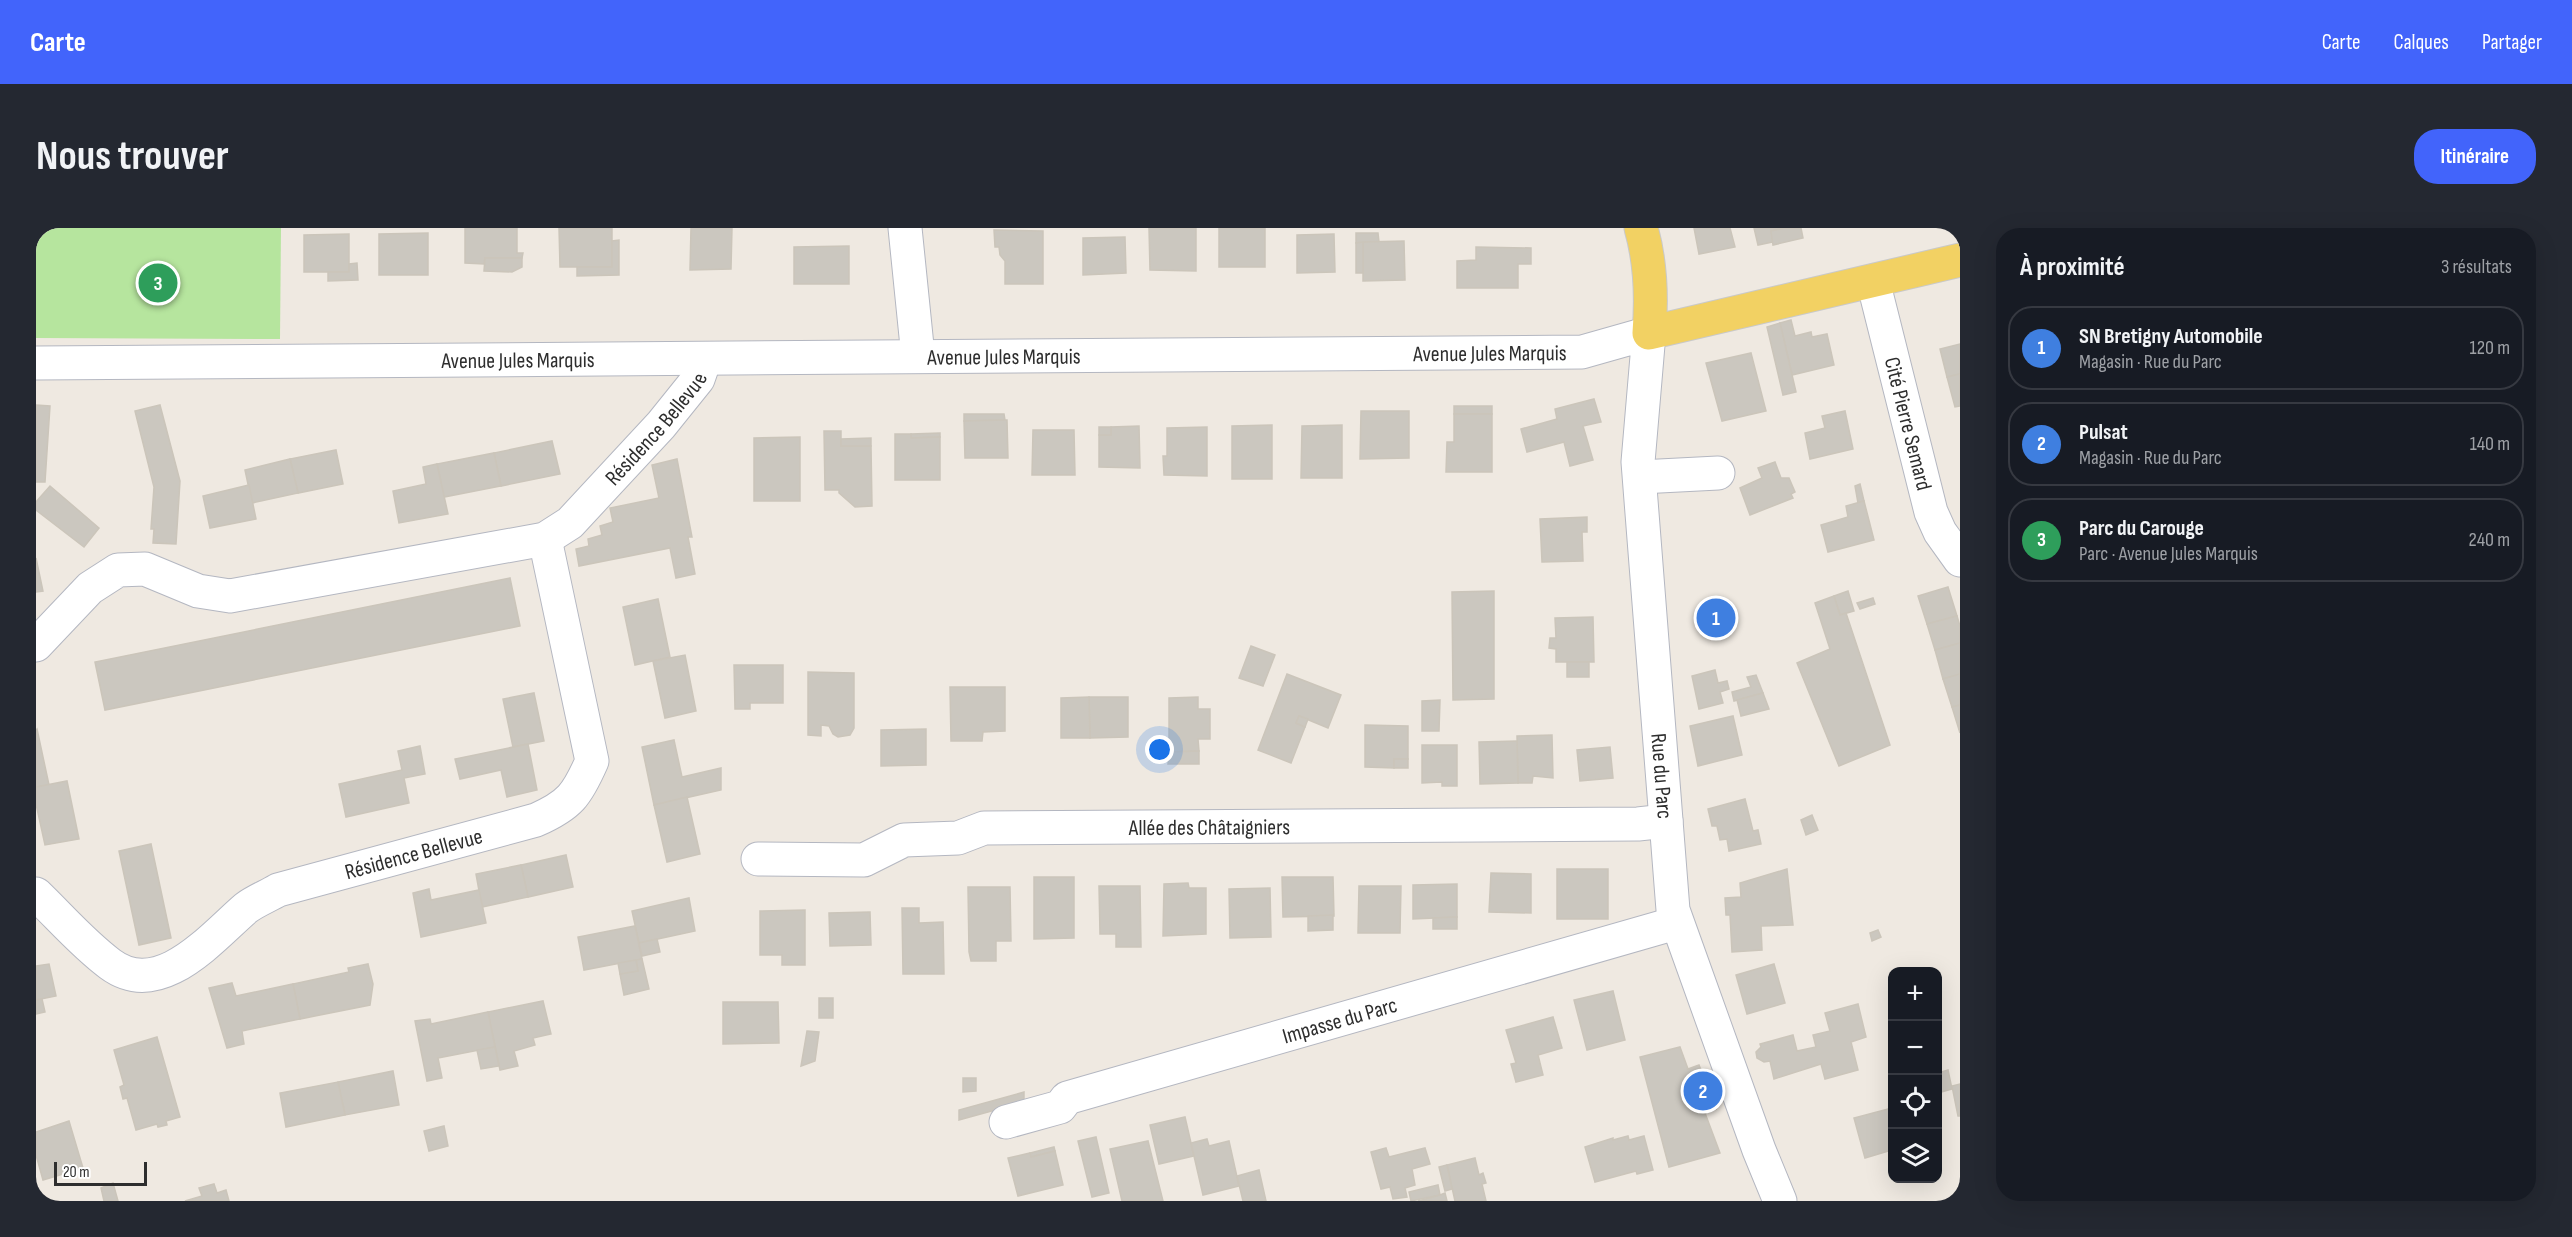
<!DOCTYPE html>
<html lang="fr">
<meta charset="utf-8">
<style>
:root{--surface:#171b24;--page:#242831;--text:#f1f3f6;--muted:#9ea1a6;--line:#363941;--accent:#4264fb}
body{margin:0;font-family:"Sofia Sans Condensed",sans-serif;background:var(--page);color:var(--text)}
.controls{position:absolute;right:18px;bottom:18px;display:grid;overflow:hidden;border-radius:12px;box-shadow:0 6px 24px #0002}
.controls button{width:54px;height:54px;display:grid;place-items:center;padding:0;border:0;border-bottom:2px solid var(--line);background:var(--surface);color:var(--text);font:30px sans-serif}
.scale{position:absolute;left:18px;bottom:15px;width:93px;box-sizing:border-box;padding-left:6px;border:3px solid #2e2e2e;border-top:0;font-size:16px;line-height:21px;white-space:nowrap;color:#2e2e2e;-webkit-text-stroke:4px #fff;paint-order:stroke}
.you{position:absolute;left:1124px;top:522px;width:21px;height:21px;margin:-15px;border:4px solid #fff;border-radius:50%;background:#1a73e8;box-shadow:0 0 0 9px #1a73e833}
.badge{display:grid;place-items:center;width:39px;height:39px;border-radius:50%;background:var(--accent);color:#fff;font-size:20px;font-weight:700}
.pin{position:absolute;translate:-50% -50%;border:3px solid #fff;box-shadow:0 2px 6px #0006}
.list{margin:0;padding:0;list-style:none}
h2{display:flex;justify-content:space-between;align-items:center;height:78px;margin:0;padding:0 24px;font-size:26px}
h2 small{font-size:20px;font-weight:400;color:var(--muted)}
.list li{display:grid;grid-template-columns:39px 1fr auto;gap:18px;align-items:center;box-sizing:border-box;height:84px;margin:0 12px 12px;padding:0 12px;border:2px solid var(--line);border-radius:24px}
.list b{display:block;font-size:22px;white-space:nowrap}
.list p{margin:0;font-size:20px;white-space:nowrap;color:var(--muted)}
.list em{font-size:20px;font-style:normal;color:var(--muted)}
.icon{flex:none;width:33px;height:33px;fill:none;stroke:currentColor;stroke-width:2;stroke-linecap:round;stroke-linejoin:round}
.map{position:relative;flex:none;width:1924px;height:973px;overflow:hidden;border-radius:24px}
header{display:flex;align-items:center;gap:36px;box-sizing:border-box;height:84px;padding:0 30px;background:var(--accent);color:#fff}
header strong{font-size:28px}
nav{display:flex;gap:33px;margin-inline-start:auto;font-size:21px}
.intro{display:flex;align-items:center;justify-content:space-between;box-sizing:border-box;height:144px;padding:0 36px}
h1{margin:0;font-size:42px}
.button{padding:15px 27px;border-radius:24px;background:var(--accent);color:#fff;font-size:21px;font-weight:700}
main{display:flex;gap:36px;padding:0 36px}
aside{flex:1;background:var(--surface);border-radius:24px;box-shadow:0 6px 24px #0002}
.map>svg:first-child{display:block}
</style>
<header>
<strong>Carte</strong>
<nav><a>Carte</a><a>Calques</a><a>Partager</a></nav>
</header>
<div class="intro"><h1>Nous trouver</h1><a class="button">Itinéraire</a></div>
<main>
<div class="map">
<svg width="1924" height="973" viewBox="0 0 1924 973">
<rect width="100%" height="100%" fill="#efe9e1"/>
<!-- green -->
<polygon fill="#b6e59e" points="0,0 245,0 244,111 0,110"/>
<!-- building -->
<g fill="#cbc7bf" stroke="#cbc5ba" stroke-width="1.5">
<polygon points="429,0 481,0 481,25 487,25 486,30 449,30 448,36 429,35"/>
<polygon points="523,0 576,0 576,39 524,39"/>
<polygon points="655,0 696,0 695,41 654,42"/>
<polygon points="1113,0 1160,0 1160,43 1114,42"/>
<rect x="1183" y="0" width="46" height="39"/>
<polygon points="1658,0 1694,0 1699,19 1663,26"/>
<polygon points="1718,0 1748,0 1735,3 1737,14 1722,17"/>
<polygon points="1748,0 1765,0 1767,10 1737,17 1735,3"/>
<polygon points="958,2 1007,3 1007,56 969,56 969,33 964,27 963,19 959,19"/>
<polygon points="392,5 392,47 343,47 343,6"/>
<polygon points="1320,5 1342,5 1343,14 1320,15"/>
<polygon points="313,6 313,44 268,44 268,7"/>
<polygon points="1298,6 1299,44 1261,45 1261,7"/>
<polygon points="1089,9 1090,45 1047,47 1047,10"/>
<polygon points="583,12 583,47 541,48 541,39 576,39 576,13"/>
<polygon points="1368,13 1369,52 1327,53 1327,14"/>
<polygon points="1327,14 1327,45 1320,45 1320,15"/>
<polygon points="813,18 813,56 758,56 758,19"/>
<polygon points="1440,19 1495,20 1495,36 1482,36 1482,60 1421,60 1421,33 1440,32"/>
<polygon points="449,30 486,30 486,39 476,44 448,43"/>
<polygon points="321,35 322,52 292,53 292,44 313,44 313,36"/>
<polygon points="1755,92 1759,108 1775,104 1776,109 1791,106 1798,137 1756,147 1744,95"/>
<polygon points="1744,95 1760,164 1747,167 1731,99"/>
<polygon points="1924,116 1924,146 1911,149 1904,121"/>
<polygon points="1715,125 1730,183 1686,193 1670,135"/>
<polygon points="1924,146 1924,178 1919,179 1911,149"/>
<polygon points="1558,171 1565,194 1547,198 1557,232 1534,238 1528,214 1491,224 1485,201 1521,191 1519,181"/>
<polygon points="0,177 14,178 9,254 0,254"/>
<polygon points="124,177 144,253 140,316 117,315 118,301 115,301 118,259 99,183"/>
<rect x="1418" y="178" width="38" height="8"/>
<polygon points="1325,183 1373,183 1373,230 1324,231"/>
<polygon points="1809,183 1817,221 1774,231 1769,205 1789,200 1786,188"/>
<polygon points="928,186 968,186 969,192 928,193"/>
<polygon points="1418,186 1456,186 1456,244 1410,244 1411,214 1418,214"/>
<polygon points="969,192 971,192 972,230 929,230 928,193"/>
<polygon points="1236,197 1236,251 1196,251 1196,198"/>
<polygon points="1306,197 1306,250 1265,250 1266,198"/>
<polygon points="1103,198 1104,240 1063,239 1063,207 1075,207 1075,199"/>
<rect x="1063" y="199" width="12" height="8"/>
<polygon points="1171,199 1171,248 1128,247 1127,228 1131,228 1131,200"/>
<polygon points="997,202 1038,202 1039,247 996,247"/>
<polygon points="788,203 805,203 805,218 835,218 836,278 819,279 803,265 803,262 789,262"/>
<polygon points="904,205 904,209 875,210 875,206"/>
<polygon points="859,206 875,206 875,210 904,209 904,252 859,252"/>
<polygon points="764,209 764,273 718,273 718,210"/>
<polygon points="835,210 835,218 805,218 805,211"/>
<polygon points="516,213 524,246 465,258 458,225"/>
<polygon points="300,222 307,256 262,265 254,231"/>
<polygon points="458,225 465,258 408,269 401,236"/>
<polygon points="254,231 262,265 216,275 209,242"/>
<polygon points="641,231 656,309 652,309 659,346 640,350 634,320 543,338 540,321 553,318 552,311 566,307 564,298 577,294 574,280 623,270 616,237"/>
<polygon points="1739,234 1745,250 1753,250 1759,264 1755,266 1757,270 1714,287 1704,260 1726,250 1722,240"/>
<polygon points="401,236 412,286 363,295 357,263 390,256 387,239"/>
<polygon points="1824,256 1828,273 1822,275 1819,258"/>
<polygon points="213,257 220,291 174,300 167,268"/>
<polygon points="14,258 63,300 48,319 0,282 0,274"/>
<polygon points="1828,273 1838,312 1792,324 1785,297 1812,289 1810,278"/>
<polygon points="1551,289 1551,304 1546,304 1547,333 1506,334 1504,291"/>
<polygon points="0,330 7,363 0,364"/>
<polygon points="474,350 484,398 69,482 59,434"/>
<polygon points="1912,359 1921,388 1891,396 1882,368"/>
<polygon points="1458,363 1458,471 1417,472 1416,364"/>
<polygon points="1812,363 1818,383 1804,387 1798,368"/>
<polygon points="1798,368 1804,387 1810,385 1854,517 1803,538 1761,435 1794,421 1779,375"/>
<polygon points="1837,370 1839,376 1824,381 1821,375"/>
<polygon points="622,371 634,429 599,437 587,379"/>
<polygon points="1691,378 1697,392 1670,403 1662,389"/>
<polygon points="1921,388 1924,398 1924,415 1899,422 1891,396"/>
<polygon points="1557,389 1558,434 1520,434 1520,421 1513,420 1514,410 1520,410 1519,390"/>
<polygon points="1924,415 1924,446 1907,451 1899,422"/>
<polygon points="1215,418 1239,427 1227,458 1203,450"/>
<polygon points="649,427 660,483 629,490 617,433"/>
<rect x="1531" y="434" width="22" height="15"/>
<polygon points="698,437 747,437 747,475 714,475 714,481 699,481"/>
<polygon points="1679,442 1682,455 1691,453 1693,461 1684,464 1687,475 1663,481 1656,448"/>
<polygon points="772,444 818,445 818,500 814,507 802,509 797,506 793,498 785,497 785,508 772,507"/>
<polygon points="1251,446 1305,467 1292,500 1263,488 1260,495 1269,499 1255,535 1222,522"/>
<polygon points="1924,446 1924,477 1916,479 1907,451"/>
<polygon points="1720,447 1727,465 1698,473 1696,464 1715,459 1711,449"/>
<polygon points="914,459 969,459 969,503 947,504 946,513 915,513"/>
<polygon points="498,465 508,513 477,519 467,471"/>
<polygon points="1727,465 1733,481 1705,488 1701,472"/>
<polygon points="1053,469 1092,469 1092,509 1054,510"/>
<polygon points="1053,469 1054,510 1025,510 1025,470"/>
<polygon points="1162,469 1162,481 1174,481 1174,511 1162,511 1163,523 1133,524 1133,470"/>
<polygon points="1404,472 1403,503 1386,503 1386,473"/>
<polygon points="1924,477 1924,505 1916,479"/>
<polygon points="1263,488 1272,491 1269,499 1260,495"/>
<polygon points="1697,488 1706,527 1662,538 1654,498"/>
<polygon points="1329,497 1372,498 1372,531 1358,531 1358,540 1329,539"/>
<polygon points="1,501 13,557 0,559 0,502"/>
<polygon points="890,501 890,537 845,538 845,502"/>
<polygon points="1516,507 1517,550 1497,548 1496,555 1482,555 1481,508"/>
<polygon points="638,512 646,549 685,540 685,562 618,577 606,519"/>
<polygon points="1481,513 1482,555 1444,556 1443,514"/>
<polygon points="492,516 501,562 471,569 465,542 424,551 419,531"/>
<polygon points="1386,517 1421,517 1421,558 1406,558 1406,554 1386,555"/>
<polygon points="384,518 389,546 368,550 373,575 310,589 303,556 366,542 362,523"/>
<polygon points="1574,519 1577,550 1544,553 1541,522"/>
<polygon points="1163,523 1163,536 1132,536 1133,524"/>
<rect x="1358" y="531" width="14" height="9"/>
<polygon points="31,553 43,611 9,617 0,576 0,559"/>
<polygon points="651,569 664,626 631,634 618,577"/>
<polygon points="1709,571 1717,603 1722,602 1725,616 1693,623 1691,611 1684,612 1681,598 1676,598 1672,581"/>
<polygon points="1776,587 1782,602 1770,607 1765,592"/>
<polygon points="115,616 135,710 103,717 83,623"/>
<polygon points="530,627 537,659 492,669 485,637"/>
<polygon points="485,637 492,669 446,679 440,646"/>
<rect x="1521" y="641" width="51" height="50"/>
<polygon points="1751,641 1757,697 1725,698 1726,722 1696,724 1694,687 1690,687 1689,670 1705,669 1704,655"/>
<polygon points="1455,645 1495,646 1495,685 1453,684"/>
<polygon points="998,649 1038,649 1038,710 998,711"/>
<polygon points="1246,649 1297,649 1298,688 1247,689"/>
<polygon points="1152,655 1153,660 1170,660 1170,706 1127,708 1128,656"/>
<polygon points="1421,656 1421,689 1377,691 1377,657"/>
<polygon points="1063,658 1104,658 1105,719 1080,719 1080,706 1064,706"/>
<polygon points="1323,658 1365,658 1364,705 1322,705"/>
<polygon points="932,659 974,659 975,713 960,713 960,733 935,733 933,724"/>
<polygon points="1234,660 1235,709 1194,710 1193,661"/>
<polygon points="393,661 395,672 443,662 450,695 385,709 377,665"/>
<polygon points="653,670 659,703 603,715 596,683"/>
<polygon points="866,680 883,680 883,695 907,694 908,746 867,746"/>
<polygon points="769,682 769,737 746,737 746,727 724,727 724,683"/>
<polygon points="834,684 835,717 794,718 793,685"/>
<polygon points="1297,687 1297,702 1272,703 1272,688"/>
<polygon points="1421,689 1421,701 1397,701 1397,690"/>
<polygon points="599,698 606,731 548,742 542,709"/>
<polygon points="1842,702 1845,709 1836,713 1834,705"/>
<polygon points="621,711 624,724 606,728 603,715"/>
<polygon points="606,731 613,761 588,767 584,746 602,743 600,732"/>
<polygon points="600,732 602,743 584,746 582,735"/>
<polygon points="13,736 20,768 0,772 0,738"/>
<polygon points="332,736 337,756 334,777 264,791 257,756 313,744 312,740"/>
<polygon points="1738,736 1749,775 1711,786 1700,747"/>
<polygon points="196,755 200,768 257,756 264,791 206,803 208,816 191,820 173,760"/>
<polygon points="1577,763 1589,812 1551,822 1538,772"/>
<rect x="783" y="770" width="14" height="20"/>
<polygon points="6,771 9,784 0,786 0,772"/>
<polygon points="507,773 515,806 497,810 499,817 478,823 482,838 464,842 452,784"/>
<polygon points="687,774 742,774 743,815 687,816"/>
<polygon points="1822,776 1830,809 1815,814 1822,842 1789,851 1785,836 1738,851 1734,833 1728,834 1721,830 1720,824 1725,819 1724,816 1757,807 1761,823 1780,819 1777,807 1794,803 1789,785"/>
<polygon points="452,784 459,819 402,830 406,850 391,853 379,793 394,791 395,796"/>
<polygon points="1517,789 1526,820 1502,827 1507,847 1480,854 1475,836 1480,835 1470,802"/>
<polygon points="771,803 783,804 779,833 765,838"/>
<polygon points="121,809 144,889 130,893 131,897 122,899 121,896 100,902 91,870 87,871 84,859 88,857 78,822"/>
<polygon points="459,819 463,838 445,841 441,822"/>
<polygon points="1644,819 1652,841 1663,837 1680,881 1669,885 1684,925 1633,939 1604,829"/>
<polygon points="1912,842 1916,861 1902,865 1902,845"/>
<polygon points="357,843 363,877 309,887 302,854"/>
<polygon points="927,850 940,850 940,863 927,864"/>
<polygon points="302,854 309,887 250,899 244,865"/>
<polygon points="1924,856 1924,888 1922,888 1916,858"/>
<polygon points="988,864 988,874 923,892 923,882"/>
<polygon points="1856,880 1856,922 1829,930 1818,890"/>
<polygon points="1149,889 1158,928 1123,936 1114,897"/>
<polygon points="33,893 47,940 7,952 0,927 0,904"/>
<polygon points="408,898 412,918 393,923 388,903"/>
<polygon points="1592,908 1593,912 1608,908 1617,942 1601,946 1600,943 1559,954 1549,919 1577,910 1577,912"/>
<polygon points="1060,909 1073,965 1056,969 1042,913"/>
<polygon points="1171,911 1173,918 1193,913 1203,958 1167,967 1155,915"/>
<polygon points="1112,913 1127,973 1086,973 1074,921"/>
<polygon points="1018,919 1019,923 995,929 994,925"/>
<polygon points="1350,920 1353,929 1389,920 1394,936 1376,941 1379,957 1369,960 1371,969 1357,971 1354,959 1345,961 1335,924"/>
<polygon points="1019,923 1027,957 982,968 972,930 994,925 995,929"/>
<polygon points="1439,930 1443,947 1447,945 1450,955 1446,956 1450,973 1419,973 1411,937"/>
<polygon points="1411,937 1416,961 1409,963 1403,939"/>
<polygon points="1223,942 1230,973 1207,973 1201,948"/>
<polygon points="77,955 82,973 68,973 65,960"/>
<polygon points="178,956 181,965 190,962 193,973 149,973 166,968 163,960"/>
<polygon points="1402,957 1404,967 1375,973 1373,964"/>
<polygon points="1409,965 1411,973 1382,973 1404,967"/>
</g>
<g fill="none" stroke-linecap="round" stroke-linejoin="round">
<defs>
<g id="minor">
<polyline points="869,0 882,128"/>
<path id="s1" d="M 1837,53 L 1895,284 L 1904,304 L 1924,332"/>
<path id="s2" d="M 0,135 L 1546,124 L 1613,105 L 1602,234 L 1637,682 L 1723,922 L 1744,973"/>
<polyline points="1604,249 1682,245"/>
<path id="s3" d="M 0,417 L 54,360 L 82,342 L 109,341 L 162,363 L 194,368 L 509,311 L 534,295 L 625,197 L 662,151 L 669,131"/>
<path id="s4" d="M 722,631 L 828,632 L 868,612 L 922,610 L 948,600 L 1602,596 L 1630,593"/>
<path id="s5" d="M 0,666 C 24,689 47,716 74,736 C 124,773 175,710 210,680 C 219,673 232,668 242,662 L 500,592 C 534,577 541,567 556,533 L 509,311"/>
<path id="s6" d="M 970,894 L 1024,879 L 1031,870 L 1640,695"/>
</g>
<path id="major" d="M 1605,0 C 1615,35 1616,69 1613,105 L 1924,32"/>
</defs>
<!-- minor casing -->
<use href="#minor" stroke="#b4b7c1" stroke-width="35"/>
<!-- major casing -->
<use href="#major" stroke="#c9c9c9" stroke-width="35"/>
<!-- minor -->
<use href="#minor" stroke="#fff" stroke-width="33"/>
<!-- major -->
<use href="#major" stroke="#f2d163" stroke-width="33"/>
</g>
<g text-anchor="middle" stroke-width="4.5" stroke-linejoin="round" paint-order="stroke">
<!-- street labels -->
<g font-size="22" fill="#2e2e2e" stroke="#fff">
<text dy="8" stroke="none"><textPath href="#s2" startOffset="1454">Avenue Jules Marquis</textPath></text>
<text dy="8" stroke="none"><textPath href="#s2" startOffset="968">Avenue Jules Marquis</textPath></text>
<text dy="8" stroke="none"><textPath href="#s2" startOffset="482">Avenue Jules Marquis</textPath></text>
<text dy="8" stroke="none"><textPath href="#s1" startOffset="147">Cité Pierre Semard</textPath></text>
<text dy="8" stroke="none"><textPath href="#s3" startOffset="706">Résidence Bellevue</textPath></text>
<text dy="8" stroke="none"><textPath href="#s2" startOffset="2060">Rue du Parc</textPath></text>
<text dy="8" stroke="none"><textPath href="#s4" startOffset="458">Allée des Châtaigniers</textPath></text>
<text dy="8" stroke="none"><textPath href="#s5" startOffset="440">Résidence Bellevue</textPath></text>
<text dy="8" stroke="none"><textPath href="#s6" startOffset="351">Impasse du Parc</textPath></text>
</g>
</g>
</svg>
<div class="controls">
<button>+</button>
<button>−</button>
<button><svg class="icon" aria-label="locate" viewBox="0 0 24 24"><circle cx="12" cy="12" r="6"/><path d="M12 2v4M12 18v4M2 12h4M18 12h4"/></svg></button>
<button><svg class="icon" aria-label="layers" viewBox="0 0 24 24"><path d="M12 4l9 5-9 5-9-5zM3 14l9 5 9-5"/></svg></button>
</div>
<div class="scale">20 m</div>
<div class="you"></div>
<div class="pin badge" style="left:1680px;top:390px;background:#3f7fe0">1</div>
<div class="pin badge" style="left:1667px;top:863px;background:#3f7fe0">2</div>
<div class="pin badge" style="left:122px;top:55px;background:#2e9e5b">3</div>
</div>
<aside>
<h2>À proximité<small>3 résultats</small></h2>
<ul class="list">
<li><span class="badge" style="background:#3f7fe0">1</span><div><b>SN Bretigny Automobile</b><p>Magasin · Rue du Parc</p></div><em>120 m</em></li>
<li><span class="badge" style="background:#3f7fe0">2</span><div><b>Pulsat</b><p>Magasin · Rue du Parc</p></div><em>140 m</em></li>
<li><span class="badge" style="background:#2e9e5b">3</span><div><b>Parc du Carouge</b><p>Parc · Avenue Jules Marquis</p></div><em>240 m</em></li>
</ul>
</aside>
</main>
